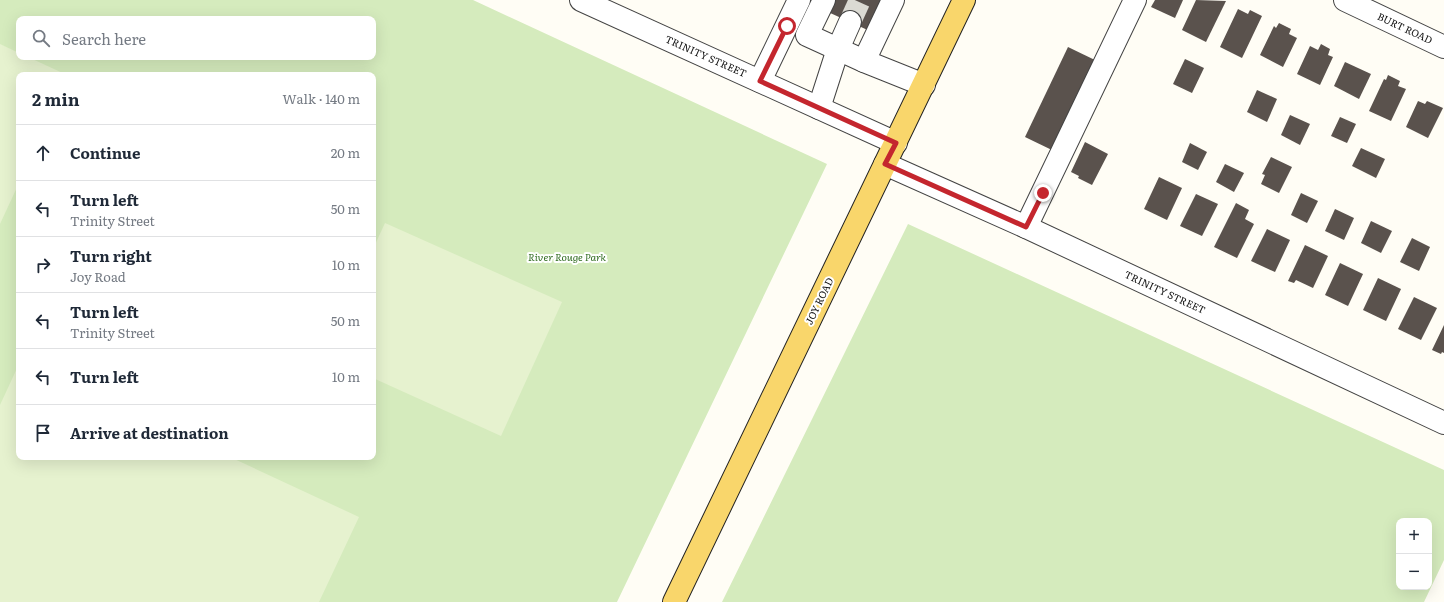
<!DOCTYPE html>
<meta charset="utf-8">
<style>
:root{--surface:#fff;--page:#f2f2f3;--text:#1f2937;--muted:#747a83;--line:#e0e1e3}
body{margin:0;font-family:Literata,serif;background:var(--page);color:var(--text)}
.controls{position:absolute;right:12px;bottom:12px;display:grid;overflow:hidden;border-radius:8px;box-shadow:0 4px 16px #0002}
.controls button{width:36px;height:36px;display:grid;place-items:center;padding:0;border:0;border-bottom:1px solid var(--line);background:var(--surface);color:var(--text);font:20px sans-serif}
.stop{position:absolute;width:12px;height:12px;margin:-9px;border:3px solid #c4262e;border-radius:50%;background:#fff}
.stop.end{background:#c4262e;border-color:#fff;box-shadow:0 1px 4px #0008}
.list{margin:0;padding:0;list-style:none}
h2{display:flex;justify-content:space-between;align-items:center;height:52px;margin:0;padding:0 16px;font-size:17px}
h2 small{font-size:13px;font-weight:400;color:var(--muted)}
.list li{display:grid;grid-template-columns:26px 1fr auto;gap:12px;align-items:center;box-sizing:border-box;height:56px;padding:0 16px;border-top:1px solid var(--line)}
.list b{display:block;font-size:15px;white-space:nowrap}
.list p{margin:0;font-size:13px;white-space:nowrap;color:var(--muted)}
.list em{font-size:13px;font-style:normal;color:var(--muted)}
.icon{flex:none;width:22px;height:22px;fill:none;stroke:currentColor;stroke-width:2;stroke-linecap:round;stroke-linejoin:round}
.map{position:relative;flex:none;width:1444px;height:602px;overflow:hidden}
.search{position:absolute;background:var(--surface);box-shadow:0 4px 16px #0002;left:16px;top:16px;width:360px;height:44px;display:flex;align-items:center;gap:10px;box-sizing:border-box;padding:0 14px;border-radius:8px;color:var(--muted);font-size:15px}
.panel{position:absolute;background:var(--surface);box-shadow:0 4px 16px #0002;left:16px;top:72px;width:360px;height:388px;border-radius:8px}
.map>svg:first-child{display:block}
</style>
<div class="map">
<svg width="1444" height="602" viewBox="0 0 1444 602">
<rect width="100%" height="100%" fill="#fffdf5"/>
<!-- green -->
<g fill="#d5ebbd" fill-rule="evenodd">
<path d="M 0,0 L 473,0 L 827,164 L 617,602 L 0,602 ZM 19,19 L 373,19 L 373,57 L 19,57 ZM 19,75 L 373,75 L 373,457 L 19,457 Z"/>
<path d="M 908,224 L 1444,470 L 1444,560 L 1424,602 L 722,602 ZM 1399,521 L 1429,521 L 1429,587 L 1399,587 Z"/>
</g>
<!-- pitch -->
<g fill="#e6f2cf">
<polygon points="0,44 19,53 19,57 28,57 67,75 19,75 19,183 0,224"/>
<polygon points="385,223 562,302 501,436 373,378 373,249"/>
<polygon points="19,364 19,457 230,457 359,517 319,602 0,602 0,405"/>
</g>
<!-- building -->
<g fill="#5a524d">
<polygon points="833,0 881,0 872,32 828,12"/>
<polygon points="1155,0 1183,0 1175,18 1151,7"/>
<polygon points="1196,0 1226,1 1206,42 1182,30"/>
<polygon points="1238,9 1248,14 1250,10 1262,16 1242,58 1220,47"/>
<polygon points="1279,23 1291,29 1289,34 1297,38 1283,67 1260,55 1274,26 1276,28"/>
<polygon points="1321,44 1330,49 1328,55 1333,57 1320,85 1297,74 1310,46 1318,50"/>
<polygon points="1068,47 1099,62 1056,152 1025,137"/>
<polygon points="1185,59 1204,68 1192,93 1173,84"/>
<polygon points="1345,62 1371,74 1359,99 1334,86"/>
<polygon points="1388,75 1400,81 1398,86 1406,89 1391,121 1369,111 1384,79 1386,80"/>
<polygon points="1257,90 1277,99 1267,122 1247,112"/>
<polygon points="1418,101 1425,104 1427,101 1443,108 1428,138 1406,127"/>
<polygon points="1290,115 1310,124 1300,145 1281,135"/>
<polygon points="1340,117 1356,124 1347,143 1331,136"/>
<polygon points="1085,142 1108,154 1092,185 1078,178 1079,176 1071,172"/>
<polygon points="1190,143 1207,152 1198,170 1182,162"/>
<polygon points="1361,148 1385,159 1376,178 1352,166"/>
<polygon points="1271,157 1292,167 1279,193 1261,184 1265,175 1262,174"/>
<polygon points="1225,164 1244,173 1234,192 1216,182"/>
<polygon points="1159,177 1182,188 1167,220 1144,209"/>
<polygon points="1301,193 1318,201 1307,223 1291,215"/>
<polygon points="1196,194 1218,204 1202,236 1180,226"/>
<polygon points="1236,203 1249,210 1245,219 1254,224 1237,258 1214,247"/>
<polygon points="1335,209 1354,218 1344,240 1325,231"/>
<polygon points="1371,221 1392,231 1381,253 1361,243"/>
<polygon points="1267,229 1290,240 1275,272 1251,261"/>
<polygon points="1412,238 1430,247 1419,271 1400,262"/>
<polygon points="1305,245 1328,256 1313,288 1296,280 1294,283 1288,281"/>
<polygon points="1340,263 1363,274 1348,306 1325,295"/>
<polygon points="1378,278 1401,289 1386,321 1363,310"/>
<polygon points="1414,297 1437,308 1421,340 1398,329"/>
<polygon points="1444,325 1444,353 1442,352 1441,354 1432,350"/>
</g>
<g fill="none" stroke-linecap="round" stroke-linejoin="round">
<!-- minor-tunnel -->
<polyline stroke="#dbdad3" stroke-width="22" stroke-dasharray="22 11" stroke-linecap="butt" points="850,22 860,0"/>
<defs>
<g id="minor">
<polyline points="581,0 896,143"/>
<polyline points="824,0 807,35 864,61 924,85"/>
<polyline points="1345,0 1444,47"/>
<polyline points="864,61 893,0"/>
<polyline points="760,81 799,0"/>
<polyline points="819,108 838,49 850,22"/>
<polyline points="885,164 1026,227 1444,423"/>
<polyline points="1026,227 1135,0"/>
</g>
<polyline id="major" points="674,602 964,0"/>
</defs>
<!-- minor casing -->
<use href="#minor" stroke="#444" stroke-width="24"/>
<!-- major casing -->
<use href="#major" stroke="#222" stroke-width="24"/>
<!-- minor -->
<use href="#minor" stroke="#fff" stroke-width="22"/>
<!-- major -->
<use href="#major" stroke="#f9d66b" stroke-width="22"/>
</g>
<g fill="none" stroke-linecap="round" stroke-linejoin="round">
<!-- route -->
<polyline stroke="#c4262e" stroke-width="5" points="787,26 760,81 896,143 885,164 1026,227 1043,193"/>
</g>
<g text-anchor="middle" stroke-width="4" stroke-linejoin="round" paint-order="stroke">
<!-- street labels -->
<g font-size="10" fill="#111" stroke="#fff">
<text transform="translate(1405 28) rotate(25)" y="4">BURT ROAD</text>
<text transform="translate(706 56) rotate(24)" y="4">TRINITY STREET</text>
<text transform="translate(1165 292) rotate(25)" y="4">TRINITY STREET</text>
<text transform="translate(819 301) rotate(-64)" y="4">JOY ROAD</text>
</g>
<!-- park labels -->
<g font-size="10" font-style="italic" fill="#2f6b1f" stroke="#fff">
<text x="567" y="261">River Rouge Park</text>
</g>
</g>
</svg>
<div class="controls">
<button>+</button>
<button>−</button>
</div>
<div class="stop" style="left:787px;top:26px"></div>
<div class="stop end" style="left:1043px;top:193px"></div>
<div class="search"><svg class="icon" aria-label="search" viewBox="0 0 24 24"><circle cx="10" cy="10" r="6"/><path d="M15 15l6 6"/></svg>Search here</div>
<section class="panel">
<h2>2 min<small>Walk · 140 m</small></h2>
<ul class="list">
<li><svg class="icon" aria-label="ahead" viewBox="0 0 24 24"><path d="M12 20V5M6 11l6-6 6 6"/></svg><div><b>Continue</b></div><em>20 m</em></li>
<li><svg class="icon" aria-label="left" viewBox="0 0 24 24"><path d="M17 20v-9H6M10 6l-5 5 5 5"/></svg><div><b>Turn left</b><p>Trinity Street</p></div><em>50 m</em></li>
<li><svg class="icon" aria-label="right" viewBox="0 0 24 24"><path d="M7 20v-9h11M14 6l5 5-5 5"/></svg><div><b>Turn right</b><p>Joy Road</p></div><em>10 m</em></li>
<li><svg class="icon" aria-label="left" viewBox="0 0 24 24"><path d="M17 20v-9H6M10 6l-5 5 5 5"/></svg><div><b>Turn left</b><p>Trinity Street</p></div><em>50 m</em></li>
<li><svg class="icon" aria-label="left" viewBox="0 0 24 24"><path d="M17 20v-9H6M10 6l-5 5 5 5"/></svg><div><b>Turn left</b></div><em>10 m</em></li>
<li><svg class="icon" aria-label="arrive" viewBox="0 0 24 24"><path d="M6 21V4h12l-3 4 3 4H6"/></svg><div><b>Arrive at destination</b></div></li>
</ul>
</section>
</div>
